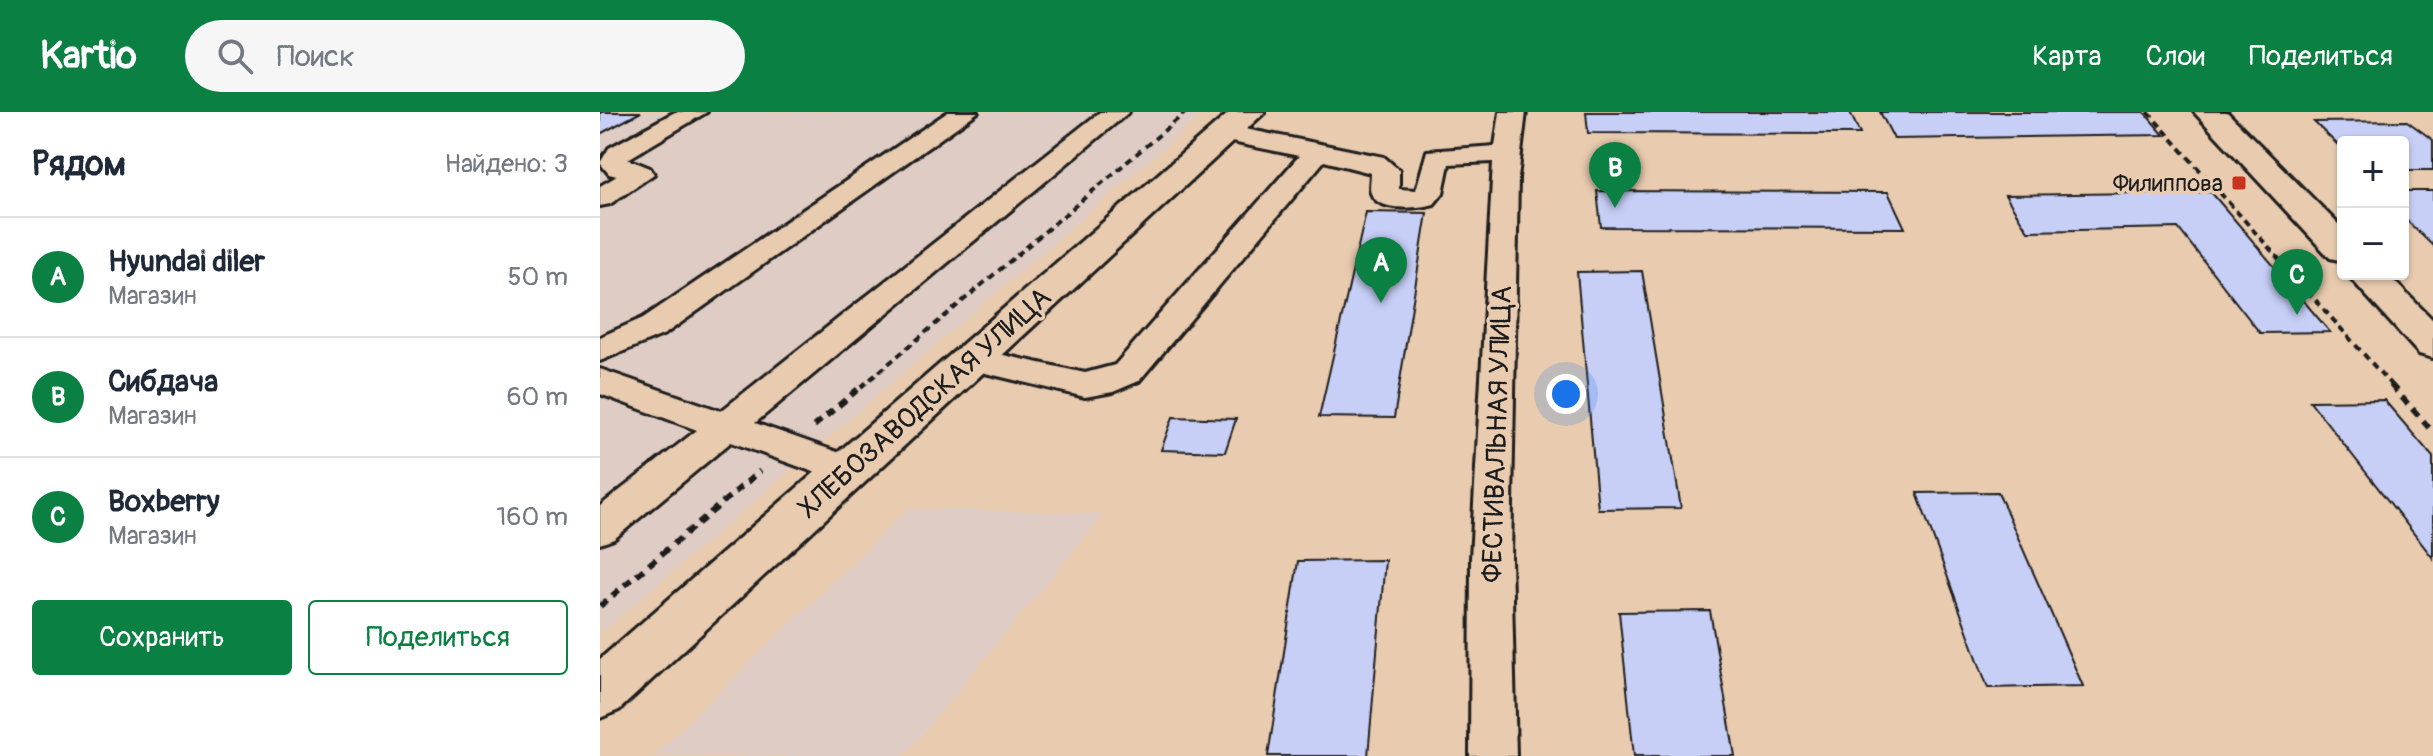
<!DOCTYPE html>
<html lang="ru">
<meta charset="utf-8">
<style>
:root{--surface:#fff;--page:#f6f6f7;--text:#1f2937;--muted:#747a83;--line:#e0e1e3;--accent:#0b8043}
body{margin:0;font-family:Pangolin,sans-serif;background:var(--page);color:var(--text)}
.controls{position:absolute;right:24px;top:24px;display:grid;overflow:hidden;border-radius:8px;box-shadow:0 2px 6px #0004}
.controls button{width:72px;height:72px;display:grid;place-items:center;padding:0;border:0;border-bottom:2px solid var(--line);background:var(--surface);color:var(--text);font:40px sans-serif}
.you{position:absolute;left:966px;top:282px;width:28px;height:28px;margin:-20px;border:6px solid #fff;border-radius:50%;background:#1a73e8;box-shadow:0 0 0 12px #1a73e833}
.badge{display:grid;place-items:center;width:52px;height:52px;border-radius:50%;background:var(--accent);color:#fff;font-size:26px;font-weight:700}
.pin{position:absolute;translate:-50% -66px;filter:drop-shadow(0 2px 4px #0008)}
.pin::after{content:'';position:absolute;top:42px;width:28px;height:24px;background:inherit;clip-path:polygon(0 0,100% 0,50% 100%)}
.list{margin:0;padding:0;list-style:none}
h2{display:flex;justify-content:space-between;align-items:center;height:104px;margin:0;padding:0 32px;font-size:34px}
h2 small{font-size:26px;font-weight:400;color:var(--muted)}
.list li{display:grid;grid-template-columns:52px 1fr auto;gap:24px;align-items:center;box-sizing:border-box;height:120px;padding:0 32px;border-top:2px solid var(--line)}
.list b{display:block;font-size:30px;white-space:nowrap}
.list p{margin:0;font-size:26px;white-space:nowrap;color:var(--muted)}
.list em{font-size:26px;font-style:normal;color:var(--muted)}
.actions{display:flex;gap:16px;padding:24px 32px}
.actions a{flex:1;padding:18px 0;border:2px solid var(--accent);border-radius:8px;text-align:center;font-size:28px;color:var(--accent)}
.actions .main{background:var(--accent);color:#fff}
.icon{flex:none;width:44px;height:44px;fill:none;stroke:currentColor;stroke-width:2;stroke-linecap:round;stroke-linejoin:round}
.map{position:relative;flex:none;width:1833px;height:644px;overflow:hidden}
header{display:flex;align-items:center;gap:48px;box-sizing:border-box;height:112px;padding:0 40px;background:var(--accent);color:#fff}
header strong{font-size:38px}
nav{display:flex;gap:44px;margin-inline-start:auto;font-size:28px}
.search{width:560px;height:72px;background:var(--page);display:flex;align-items:center;gap:20px;box-sizing:border-box;padding:0 28px;border-radius:44px;color:var(--muted);font-size:30px}
main{display:flex}
aside{flex:1;background:var(--surface)}
.map>svg:first-child{display:block}
</style>
<header>
<strong>Kartio</strong>
<div class="search"><svg class="icon" aria-label="search" viewBox="0 0 24 24"><circle cx="10" cy="10" r="6"/><path d="M15 15l6 6"/></svg>Поиск</div>
<nav><a>Карта</a><a>Слои</a><a>Поделиться</a></nav>
</header>
<main>
<aside>
<h2>Рядом<small>Найдено: 3</small></h2>
<ul class="list">
<li><span class="badge">A</span><div><b>Hyundai diler</b><p>Магазин</p></div><em>50 m</em></li>
<li><span class="badge">B</span><div><b>Сибдача</b><p>Магазин</p></div><em>60 m</em></li>
<li><span class="badge">C</span><div><b>Boxberry</b><p>Магазин</p></div><em>160 m</em></li>
</ul>
<div class="actions"><a class="main">Сохранить</a><a>Поделиться</a></div>
</aside>
<div class="map">
<svg width="1833" height="644" viewBox="0 0 1833 644">
<rect width="100%" height="100%" fill="#e9ccb0"/>
<filter id="ink" filterUnits="userSpaceOnUse"><feTurbulence type="fractalNoise" baseFrequency=".0125" numOctaves="2"/><feDisplacementMap in="SourceGraphic" scale="16" xChannelSelector="R" yChannelSelector="G"/><feConvolveMatrix kernelMatrix="1 2 1 2 8 2 1 2 1" color-interpolation-filters="sRGB"/></filter>
<g filter="url(#ink)">
<!-- built -->
<g fill="#dfcdc5">
<polygon points="0,0 605,0 0,522"/>
<polygon points="309,396 504,402 304,644 53,644"/>
</g>
<!-- building -->
<g fill="#c7cff7" stroke="#1c1c1c" stroke-width="2">
<polygon points="0,0 41,0 0,22"/>
<polygon points="986,0 1250,0 1260,22 988,21"/>
<polygon points="1280,0 1544,0 1564,23 1294,27"/>
<polygon points="1807,9 1833,28 1833,58 1803,58 1803,30 1743,30 1743,38 1714,10"/>
<polygon points="997,79 1288,80 1305,116 1001,115"/>
<polygon points="1803,79 1833,79 1833,134 1803,105"/>
<polygon points="1611,80 1730,220 1660,221 1578,116 1428,119 1405,83"/>
<polygon points="766,100 827,101 794,306 719,305"/>
<polygon points="1042,159 1081,396 998,397 977,160"/>
<polygon points="1784,288 1833,345 1833,446 1710,289"/>
<polygon points="573,305 636,307 625,340 561,338"/>
<polygon points="1398,380 1483,574 1388,576 1317,381"/>
<polygon points="785,448 768,644 668,644 698,449"/>
<polygon points="1110,499 1135,644 1034,644 1019,500"/>
</g>
<g fill="none" stroke-linecap="round" stroke-linejoin="round">
<defs>
<g id="minor">
<polygon points="75,0 107,0 28,47 50,56 54,62 10,92 0,94 0,74 17,64 9,62 0,51 9,36"/>
<polygon points="348,0 378,0 65,222 0,249 0,225 43,206"/>
<polygon points="500,0 529,0 155,311 260,348 266,358 260,368 247,372 131,330 14,427 0,432 0,394 97,318 0,282 0,257 121,299"/>
<path d="M 900,0 L 926,0 L 918,66 L 911,446 L 916,644 L 870,644 L 871,446 L 893,50 L 849,52 L 843,81 L 834,92 C 820,96 778,101 771,81 C 769,76 771,67 771,61 L 724,49 L 539,269 L 513,280 L 485,285 L 360,255 L 355,247 L 360,239 L 372,236 L 485,261 L 515,253 L 699,44 L 617,27 L 613,21 L 617,15 L 626,13 L 784,45 L 799,58 L 799,77 L 816,78 L 827,39 L 895,34 Z"/>
</g>
<g id="major">
<polygon points="630,0 665,0 19,598 0,606 0,547"/>
<polygon points="1594,0 1627,0 1743,117 1743,149 1730,146"/>
<polygon points="1747,162 1787,162 1833,208 1833,246 1819,242"/>
</g>
</defs>
<!-- minor casing -->
<use href="#minor" stroke="#1c1c1c" stroke-width="6"/>
<!-- major casing -->
<use href="#major" stroke="#1c1c1c" stroke-width="6"/>
<!-- path-far1 -->
<g stroke="#1c1c1c" stroke-width="4" stroke-dasharray="7 5" stroke-linecap="butt">
<polyline points="1548,0 1793,275"/>
<polyline points="261,275 586,0"/>
</g>
<!-- path -->
<g stroke="#1c1c1c" stroke-width="6" stroke-dasharray="9 7" stroke-linecap="butt">
<polyline points="1791,273 1833,320"/>
<polyline points="214,314 263,273"/>
<polyline points="0,494 160,359"/>
</g>
<!-- minor -->
<use href="#minor" fill="#e9ccb0" fill-rule="evenodd"/>
<!-- major -->
<use href="#major" fill="#e9ccb0" fill-rule="evenodd"/>
</g>
</g>
<!-- markers -->
<rect fill="#c8321e" stroke="#e9ccb0" stroke-width="3" x="1631" y="63" width="16" height="16" rx="4"/>
<g text-anchor="middle" stroke-width="7" stroke-linejoin="round" paint-order="stroke">
<!-- far-poi labels -->
<g font-size="24" fill="#1c1c1c" stroke="#e9ccb0" text-anchor="end">
<text x="1623" y="79">Филиппова</text>
</g>
<!-- street labels -->
<g font-size="28" fill="#1c1c1c" stroke="#e9ccb0">
<text transform="translate(324 290) rotate(-42)" y="10">ХЛЕБОЗАВОДСКАЯ УЛИЦА</text>
<text transform="translate(896 322) rotate(-88)" y="10">ФЕСТИВАЛЬНАЯ УЛИЦА</text>
</g>
</g>
</svg>
<div class="controls">
<button>+</button>
<button>−</button>
</div>
<div class="you"></div>
<div class="pin badge" style="left:781px;top:191px">A</div>
<div class="pin badge" style="left:1015px;top:96px">B</div>
<div class="pin badge" style="left:1697px;top:203px">C</div>
</div>
</main>
